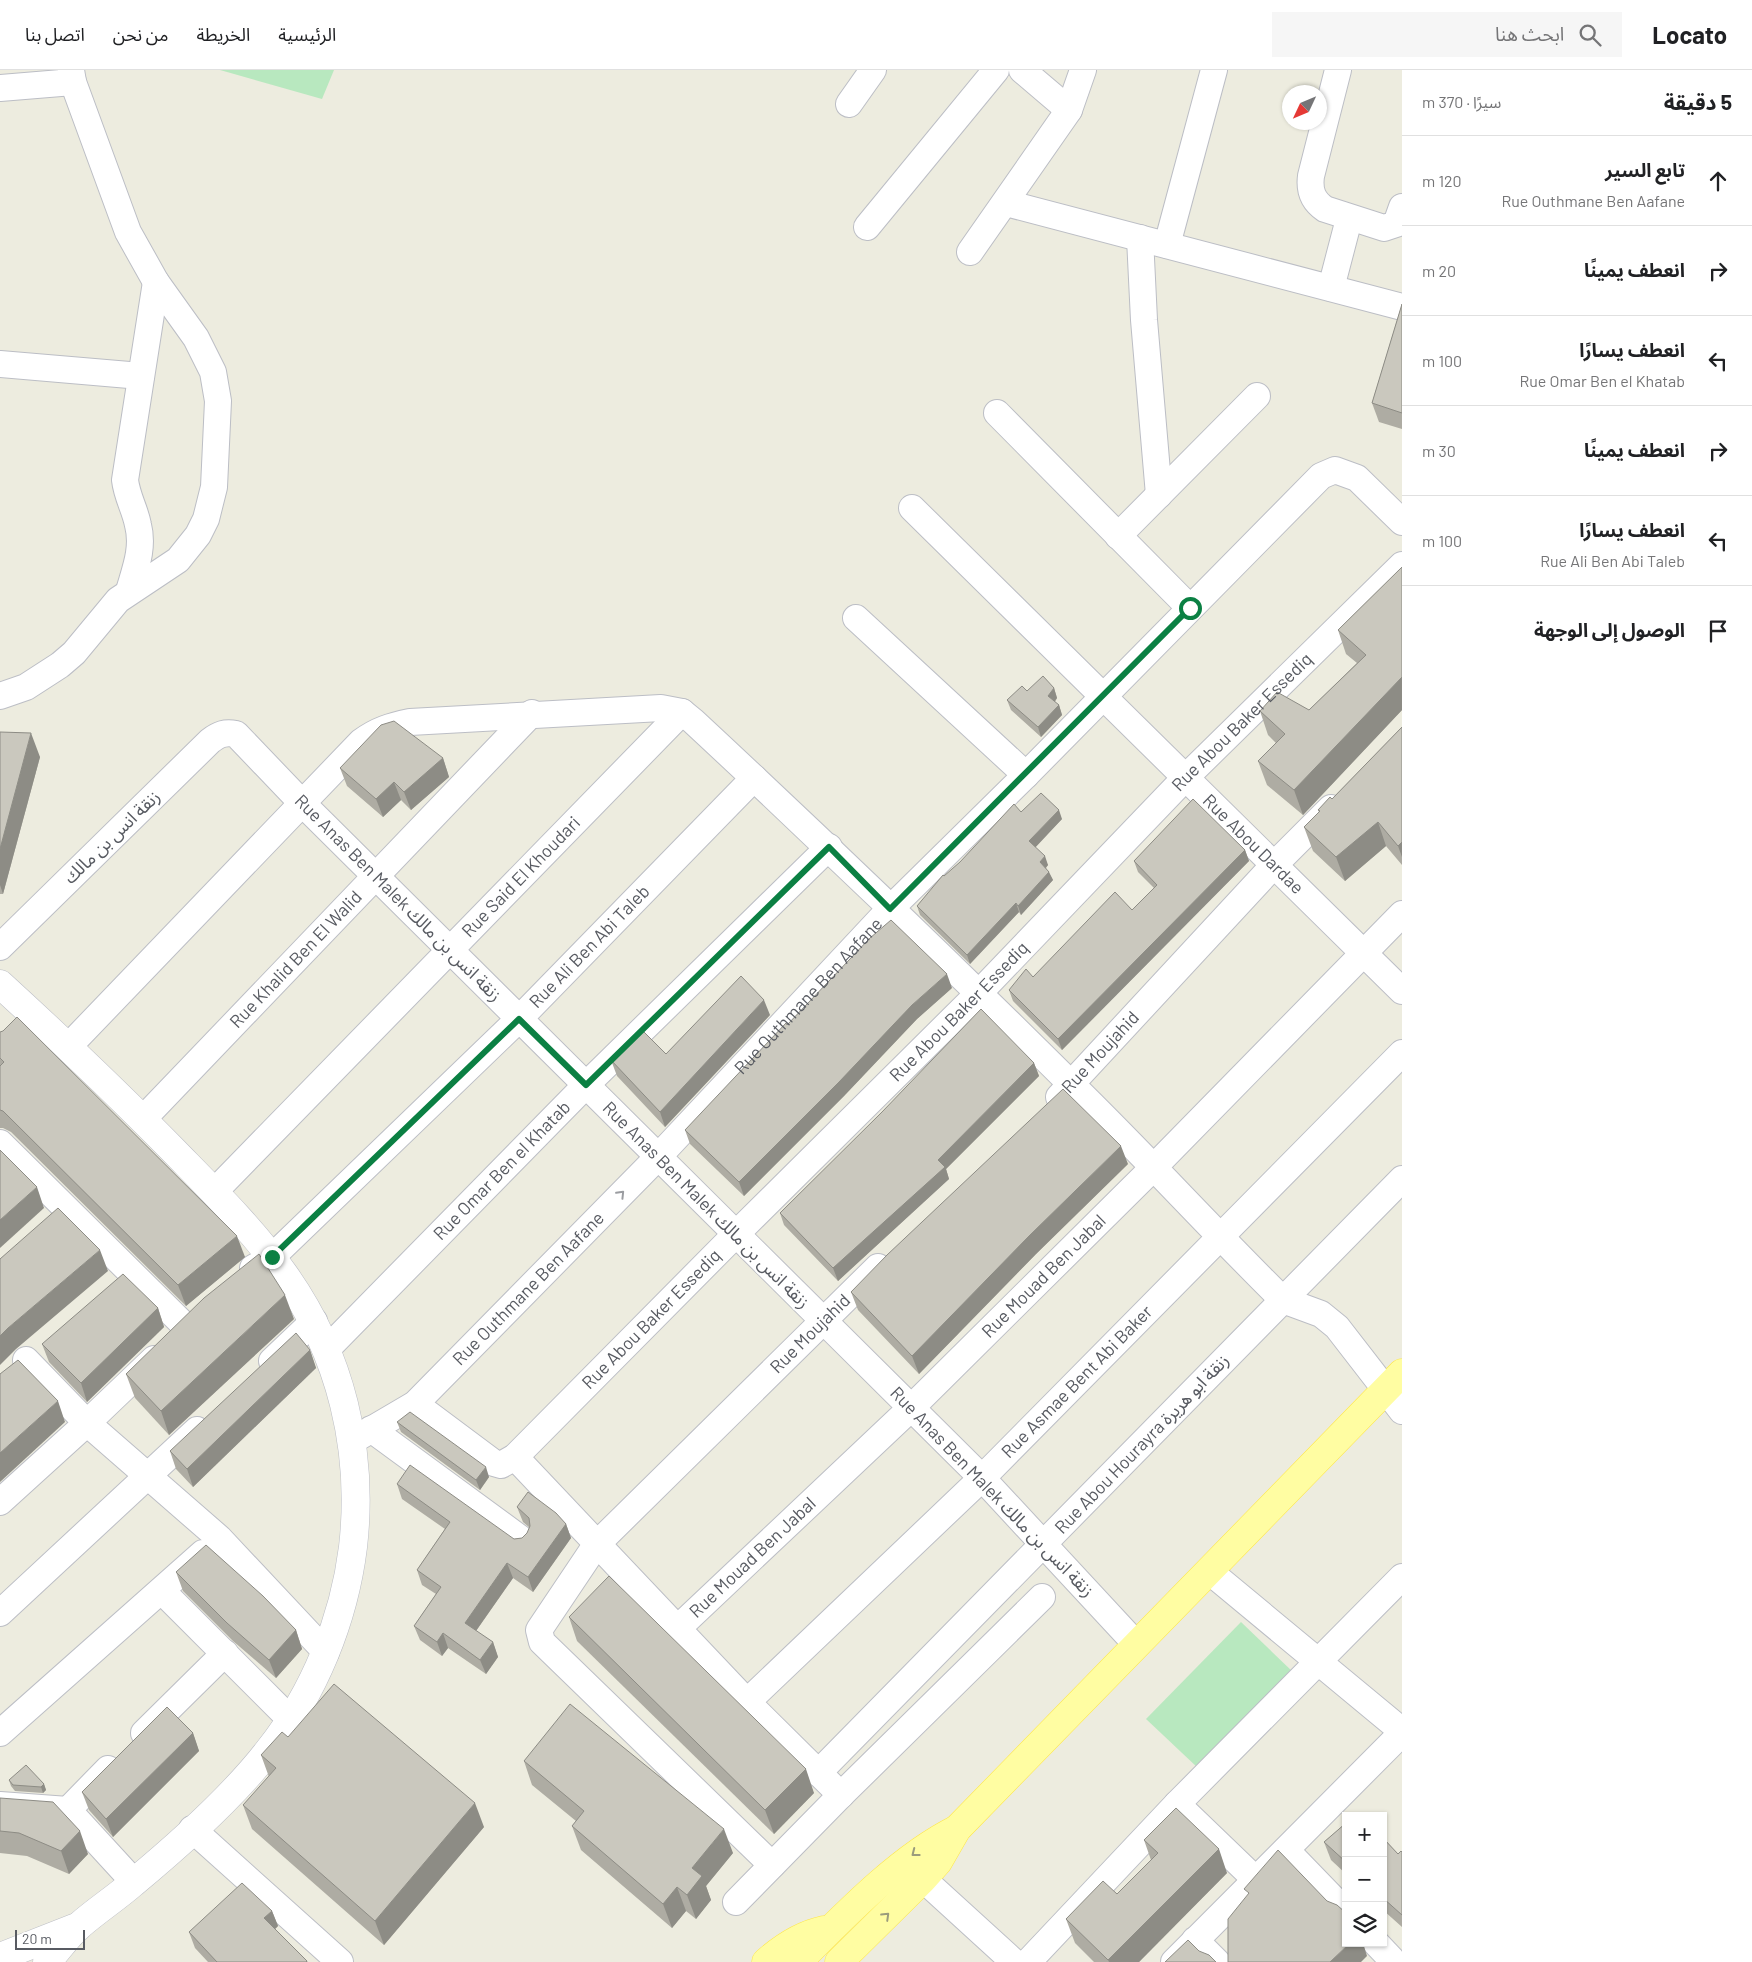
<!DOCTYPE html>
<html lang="ar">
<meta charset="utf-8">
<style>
:root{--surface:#fff;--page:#f6f6f6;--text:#202124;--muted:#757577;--line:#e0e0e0}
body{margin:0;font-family:Barlow,"Noto Sans Arabic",sans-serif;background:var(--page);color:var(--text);direction:rtl}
.controls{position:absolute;right:15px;bottom:15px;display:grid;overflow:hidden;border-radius:0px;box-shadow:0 1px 4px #0004}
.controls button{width:45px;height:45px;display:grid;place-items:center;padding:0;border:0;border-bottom:1px solid var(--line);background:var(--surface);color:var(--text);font:25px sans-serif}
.compass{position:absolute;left:1282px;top:15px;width:45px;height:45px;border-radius:50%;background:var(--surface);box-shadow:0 1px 4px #0004;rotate:226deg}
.scale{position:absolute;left:15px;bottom:12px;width:70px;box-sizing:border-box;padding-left:5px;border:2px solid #585b62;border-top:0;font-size:14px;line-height:18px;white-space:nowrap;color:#585b62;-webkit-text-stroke:4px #fff;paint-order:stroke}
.stop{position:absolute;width:15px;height:15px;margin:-11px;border:4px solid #0b8043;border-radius:50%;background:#fff}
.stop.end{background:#0b8043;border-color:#fff;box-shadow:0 1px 5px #0008}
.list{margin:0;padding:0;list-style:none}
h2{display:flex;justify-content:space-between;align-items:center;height:65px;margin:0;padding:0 20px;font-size:21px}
h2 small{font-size:16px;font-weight:400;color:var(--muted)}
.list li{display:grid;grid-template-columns:32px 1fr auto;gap:15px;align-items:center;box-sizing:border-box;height:90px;padding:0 20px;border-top:1px solid var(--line)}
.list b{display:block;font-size:19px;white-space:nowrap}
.list p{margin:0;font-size:16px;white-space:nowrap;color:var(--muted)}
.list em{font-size:16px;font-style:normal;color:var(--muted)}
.icon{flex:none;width:28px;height:28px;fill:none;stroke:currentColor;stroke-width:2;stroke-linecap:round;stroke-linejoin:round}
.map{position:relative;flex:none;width:1402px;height:1892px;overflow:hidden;direction:ltr}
header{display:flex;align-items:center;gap:30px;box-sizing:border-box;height:70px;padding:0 25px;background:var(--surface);border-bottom:1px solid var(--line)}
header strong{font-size:24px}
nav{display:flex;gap:28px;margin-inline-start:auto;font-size:18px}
.search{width:350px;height:45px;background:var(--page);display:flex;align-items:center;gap:12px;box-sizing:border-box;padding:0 18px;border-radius:0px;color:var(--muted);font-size:19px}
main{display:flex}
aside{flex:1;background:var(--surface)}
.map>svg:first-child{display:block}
</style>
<header>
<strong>Locato</strong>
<div class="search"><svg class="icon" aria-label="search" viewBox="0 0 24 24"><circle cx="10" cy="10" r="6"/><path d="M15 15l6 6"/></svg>ابحث هنا</div>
<nav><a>الرئيسية</a><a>الخريطة</a><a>من نحن</a><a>اتصل بنا</a></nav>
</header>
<main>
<aside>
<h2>5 دقيقة<small>سيرًا · 370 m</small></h2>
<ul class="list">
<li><svg class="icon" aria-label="ahead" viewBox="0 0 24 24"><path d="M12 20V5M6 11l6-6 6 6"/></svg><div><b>تابع السير</b><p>Rue Outhmane Ben Aafane</p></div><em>120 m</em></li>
<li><svg class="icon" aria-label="right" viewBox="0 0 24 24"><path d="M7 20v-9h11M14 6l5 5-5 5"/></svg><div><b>انعطف يمينًا</b></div><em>20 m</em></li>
<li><svg class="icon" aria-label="left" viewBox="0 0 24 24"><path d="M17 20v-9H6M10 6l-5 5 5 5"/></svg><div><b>انعطف يسارًا</b><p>Rue Omar Ben el Khatab</p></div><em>100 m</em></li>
<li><svg class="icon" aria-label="right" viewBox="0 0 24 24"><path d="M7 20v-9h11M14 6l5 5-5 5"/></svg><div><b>انعطف يمينًا</b></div><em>30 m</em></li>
<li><svg class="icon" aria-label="left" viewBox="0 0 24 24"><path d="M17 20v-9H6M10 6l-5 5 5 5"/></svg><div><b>انعطف يسارًا</b><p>Rue Ali Ben Abi Taleb</p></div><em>100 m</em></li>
<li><svg class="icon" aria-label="arrive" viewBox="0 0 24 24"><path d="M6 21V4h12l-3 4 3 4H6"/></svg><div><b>الوصول إلى الوجهة</b></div></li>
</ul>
</aside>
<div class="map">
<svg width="1402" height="1892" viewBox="0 0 1402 1892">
<rect width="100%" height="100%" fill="#edecdf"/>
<!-- green -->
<g fill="#b8e8bf">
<polygon points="220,0 334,0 322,29"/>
<polygon points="1241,1552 1294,1603 1198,1698 1146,1649"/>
</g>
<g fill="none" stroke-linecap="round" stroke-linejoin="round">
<defs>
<g id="minor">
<polyline points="1022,0 1069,40"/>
<path d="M 1338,0 L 1311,106 C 1309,121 1313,131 1325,139 L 1384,158 L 1396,154 L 1402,137"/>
<polyline points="0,18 73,12"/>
<polyline points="849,34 873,0"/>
<polyline points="1006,133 1402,237"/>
<polyline points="867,157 996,0"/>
<polyline points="1140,168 1144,250 1159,425"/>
<polyline points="1167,175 1214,0"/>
<polyline points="970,182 1069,40 1083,0"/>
<polyline points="1331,218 1349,149"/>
<polyline points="0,294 141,306"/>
<polyline points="997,343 1190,538"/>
<path id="s1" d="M 912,438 L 1402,921"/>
<polyline points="1118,466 1257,326"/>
<path d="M 129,521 C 135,500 144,478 138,455 C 135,439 127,427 125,410 L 156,212"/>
<polyline points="856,548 1026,705"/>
<polyline points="0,626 26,617 60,595 74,583 118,530 178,490 198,465 206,449 214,417 218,331 213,302 196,268 156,212 128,162 73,12 71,0"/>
<path d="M 0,877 L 210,671 C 219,664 225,662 236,664 L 303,734 L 982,1408 L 1136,1574"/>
<path d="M 68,977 L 361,672 C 377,660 391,656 410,652 L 661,638 L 682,642 L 693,651 C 821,770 947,891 1071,1014 C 1143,1084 1211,1159 1283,1230 L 1321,1244 L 1337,1257 L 1402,1341"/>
<path id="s2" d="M 1059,1027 L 1273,796 L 1331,738"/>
<path id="s3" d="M 143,1049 L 532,643"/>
<polyline points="0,1073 186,1257"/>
<path id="s4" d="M 214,1122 L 682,642"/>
<path id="s5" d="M 253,1198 L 272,1187 L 519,949 L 754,708"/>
<path id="s6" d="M 327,1279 L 586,1015 L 829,777"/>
<polyline points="26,1290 87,1353 219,1468 326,1582"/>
<polyline points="272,1291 314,1251"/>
<path id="s7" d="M 415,1334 L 494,1393 L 501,1395 L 515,1387 L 736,1164 L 978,924 L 1186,707 L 1402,495"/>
<polyline points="371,1359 521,1469"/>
<path id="s8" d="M 352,1371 L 415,1334 L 658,1087 L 890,839 L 1026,705 L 1321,406 L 1335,400 L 1357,408 L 1402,452"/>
<polyline points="515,1387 747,1632 841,1725"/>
<polyline points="0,1432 87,1353 154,1289"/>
<polyline points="1209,1501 1402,1661"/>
<polyline points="162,1521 291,1650"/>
<polyline points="0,1543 197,1360"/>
<path id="s9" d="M 677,1559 L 911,1338 L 1153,1098 L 1402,844"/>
<path id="s10" d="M 747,1632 L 982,1408 L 1402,983"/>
<polyline points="0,1663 203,1483"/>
<polyline points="144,1663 225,1583"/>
<polyline points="818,1703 1402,1109"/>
<polyline points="1177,1734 1255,1809"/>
<polyline points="0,1735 68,1740 134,1812"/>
<polyline points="68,1740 108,1699"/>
<polyline points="192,1759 340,1892"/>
<polyline points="1286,1780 1346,1842"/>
<path id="s11" d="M 772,1795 L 542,1572 L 539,1560 L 596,1475 L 878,1197"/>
<polyline points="923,1809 1014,1892"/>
<polyline points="736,1832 841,1725 1042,1527"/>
<polyline points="1195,1870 1217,1892"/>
<polyline points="1376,1873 1394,1892"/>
<polyline points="1028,1892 1177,1734 1402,1507"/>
<polyline points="1174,1892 1402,1663"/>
</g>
<g id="tertiary">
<path d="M 0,914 C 59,968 117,1023 173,1080 C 211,1119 252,1159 284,1204 C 341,1284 364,1380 353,1477 C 344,1550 314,1623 269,1680 C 232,1728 180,1774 133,1813 C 116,1828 97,1840 80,1855 C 68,1865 58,1880 47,1892"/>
<polyline points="0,1887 74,1858"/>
</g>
<g id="primary">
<path d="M 766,1892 C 783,1877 801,1865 824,1860"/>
<path d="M 798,1892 C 844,1846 899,1788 957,1759"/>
<polyline points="839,1892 923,1809 938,1792 957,1759 1402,1303"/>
</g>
</defs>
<!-- minor casing -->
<use href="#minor" stroke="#bcbec5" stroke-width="28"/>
<!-- tertiary casing -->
<use href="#tertiary" stroke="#bcbec5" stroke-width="29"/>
<!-- primary casing -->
<use href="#primary" stroke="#ffe646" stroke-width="29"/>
<!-- minor -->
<use href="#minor" stroke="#fff" stroke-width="26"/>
<!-- tertiary -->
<use href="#tertiary" stroke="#fff" stroke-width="28"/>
<!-- primary -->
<use href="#primary" stroke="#fffda2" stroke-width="28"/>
</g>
<!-- wall -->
<g fill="#aeaca3">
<polygon points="1402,234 1402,359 1379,352 1372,333"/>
<polygon points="1402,497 1402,640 1303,745 1267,715 1258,691 1276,673 1268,665 1260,641 1309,640 1357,593 1346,584 1338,560"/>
<polygon points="1054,618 1057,628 1055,632 1059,635 1062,645 1041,667 1011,640 1007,630 1027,621"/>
<polygon points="1402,657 1402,795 1386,776 1345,811 1313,781 1304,757 1319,742 1318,740 1332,729"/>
<polygon points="0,662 40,687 3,824 0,824"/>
<polygon points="443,688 449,707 411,740 401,730 383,747 347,716 340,698"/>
<polygon points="1021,742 1062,749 1035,777 1048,795 1046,798 1053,810 1021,845 1019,842 970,894 920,845 917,836 944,806"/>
<polygon points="1245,780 1249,791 1062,980 1013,931 1009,920 1033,907 1132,840 1154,818 1138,802 1134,791"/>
<polygon points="952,918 917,949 844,1026 744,1126 690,1074 685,1060"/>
<polygon points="770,945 665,1057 617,1006 611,990 666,984"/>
<polygon points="0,962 245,1187 186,1236 11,1062 3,1058 0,1058"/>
<polygon points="1034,993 1039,1006 946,1099 949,1109 838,1211 784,1155 780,1143"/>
<polygon points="1128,1094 1036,1184 919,1304 858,1240 851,1222"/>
<polygon points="158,1238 164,1257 87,1332 49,1292 42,1274"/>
<polygon points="294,1249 169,1365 135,1328 126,1304"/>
<polygon points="310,1280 316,1298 193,1417 176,1399 170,1381"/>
<polygon points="397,1352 489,1407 480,1420 401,1362"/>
<polygon points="397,1414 514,1469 522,1468 527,1463 530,1458 523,1452 517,1437 566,1454 571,1468 533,1522 513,1508 476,1561 493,1572 498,1587 486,1604 448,1578 442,1586 420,1570 414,1556 436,1524 422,1515 417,1500 445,1459 402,1429"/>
<polygon points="176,1502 296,1560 302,1579 276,1608 233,1571 183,1521"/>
<polygon points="569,1547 814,1723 774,1764 577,1571"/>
<polygon points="193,1663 199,1681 113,1767 89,1740 82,1722"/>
<polygon points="288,1667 484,1757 384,1875 252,1759 243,1735 269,1707 261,1685"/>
<polygon points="524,1691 733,1783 706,1816 711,1830 696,1849 686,1841 672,1858 581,1780 572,1756 576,1751 532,1715"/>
<polygon points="9,1710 44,1714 46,1720 43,1723 15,1721 11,1716"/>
<polygon points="0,1728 88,1784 69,1804 27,1786 0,1783"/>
<polygon points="1346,1753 1346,1804 1331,1790 1324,1772"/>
<polygon points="1383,1768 1398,1784 1402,1782 1402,1857 1383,1840"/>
<polygon points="1144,1770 1227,1803 1139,1892 1094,1892 1075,1873 1066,1849 1117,1824 1151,1790"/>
<polygon points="272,1841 278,1856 275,1859 308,1892 208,1892 195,1878 189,1862"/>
</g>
<!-- shaded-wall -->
<g fill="#8d8c85">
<polygon points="1402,607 1402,640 1303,745 1294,720"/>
<polygon points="1054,618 1057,628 1051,636 1048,626"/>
<polygon points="1059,635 1062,645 1041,667 1038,657"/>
<polygon points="31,663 40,687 3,824 0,815 0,779"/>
<polygon points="443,688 449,707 411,740 404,722"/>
<polygon points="394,712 401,730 383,747 376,729"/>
<polygon points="1059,740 1062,749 1033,780 1029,771"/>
<polygon points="1378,752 1386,776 1345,811 1336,787"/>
<polygon points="1402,772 1402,787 1398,776"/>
<polygon points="1245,780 1249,791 1062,980 1058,969"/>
<polygon points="1045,786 1048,795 1043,801 1040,792"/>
<polygon points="1049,802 1053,810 1021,845 1018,836"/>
<polygon points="1016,833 1019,842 970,894 967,885"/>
<polygon points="947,904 952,918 917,949 844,1026 744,1126 739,1112 912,935"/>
<polygon points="764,930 770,945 665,1057 660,1042"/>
<polygon points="1034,993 1039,1006 946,1099 949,1109 838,1211 833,1198 938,1090"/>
<polygon points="1121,1076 1128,1094 1036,1184 919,1304 912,1286 1029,1166"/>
<polygon points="37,1117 44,1138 0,1178 0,1150"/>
<polygon points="237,1166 245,1187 186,1236 178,1215"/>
<polygon points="100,1180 108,1201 16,1279 0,1295 0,1266 8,1258"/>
<polygon points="285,1225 294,1249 169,1365 161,1341"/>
<polygon points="158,1238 164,1257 87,1332 81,1313"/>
<polygon points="310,1280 316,1298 193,1417 187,1399"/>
<polygon points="58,1331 65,1352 0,1412 0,1383"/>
<polygon points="486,1397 489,1407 480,1420 476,1410"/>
<polygon points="566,1454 571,1468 533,1522 528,1507"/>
<polygon points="507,1493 513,1508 471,1568 465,1553"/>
<polygon points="296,1560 302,1579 276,1608 269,1590"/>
<polygon points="443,1563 448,1578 442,1586 437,1572"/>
<polygon points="493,1572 498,1587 486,1604 480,1590"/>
<polygon points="193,1663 199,1681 113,1767 106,1749"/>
<polygon points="806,1699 814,1723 774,1764 765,1740"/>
<polygon points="44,1714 46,1720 43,1723 41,1717"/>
<polygon points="475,1733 484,1757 384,1875 375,1851"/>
<polygon points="724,1759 733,1783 706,1816 711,1830 696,1849 687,1825 692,1798"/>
<polygon points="80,1761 88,1784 69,1804 61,1781"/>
<polygon points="1219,1779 1227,1803 1139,1892 1109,1892 1108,1890"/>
<polygon points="677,1817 686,1841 672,1858 663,1834"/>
<polygon points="272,1841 278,1856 270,1864 264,1848"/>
<polygon points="1350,1873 1363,1873 1367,1886 1361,1892 1330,1892"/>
</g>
<!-- building -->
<g fill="#cac8be" stroke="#8d8c85">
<polygon points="1402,234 1402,343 1372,333"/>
<polygon points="1402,497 1402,607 1294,720 1258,691 1285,664 1260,641 1277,622 1309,640 1366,585 1338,560"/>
<polygon points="1043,606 1054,618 1048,626 1059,635 1038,657 1007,630 1022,616 1027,621"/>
<polygon points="394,651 443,688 404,722 394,712 376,729 340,698 381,655"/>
<polygon points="1402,657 1402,772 1398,776 1378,752 1336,787 1304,757 1320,741 1318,740 1330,727 1332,729"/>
<polygon points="0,662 31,663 0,779"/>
<polygon points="1041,723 1059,740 1029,771 1045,786 1040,792 1049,802 1018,836 1016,833 967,885 917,836 943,805 944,806 960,792 1014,734 1021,742"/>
<polygon points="1193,729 1245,780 1058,969 1009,920 1026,899 1033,907 1115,822 1132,840 1157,815 1134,791"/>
<polygon points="891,850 947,904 912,935 839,1012 739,1112 685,1060 786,953 787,955 870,868"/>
<polygon points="741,906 764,930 660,1042 611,990 642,960 666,984"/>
<polygon points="981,939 1034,993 938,1090 945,1097 833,1198 780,1143 882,1042"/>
<polygon points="17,947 237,1166 178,1215 3,1041 0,1040 0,996 4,992 0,988 0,962 3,961"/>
<polygon points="1063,1019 1121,1076 1029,1166 912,1286 851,1222 887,1185"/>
<polygon points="0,1080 37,1117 0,1150"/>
<polygon points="58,1138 100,1180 8,1258 0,1266 0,1189"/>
<polygon points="259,1184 285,1225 161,1341 126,1304 204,1228"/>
<polygon points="123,1204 158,1238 81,1313 42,1274"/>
<polygon points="296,1263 310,1280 187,1399 170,1381"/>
<polygon points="18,1290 58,1331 0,1383 0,1304"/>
<polygon points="410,1342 486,1397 476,1410 397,1352"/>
<polygon points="410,1395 514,1469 522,1468 527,1463 530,1456 529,1448 517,1437 528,1422 556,1443 566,1454 528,1507 507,1493 465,1553 493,1572 480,1590 443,1563 437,1572 414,1556 441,1517 417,1500 450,1452 397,1414"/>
<polygon points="206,1475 263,1526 296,1560 269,1590 227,1553 176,1502"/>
<polygon points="609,1506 806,1699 765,1740 569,1547"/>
<polygon points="334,1614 475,1733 375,1851 243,1735 276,1698 261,1685 282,1662 288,1667"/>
<polygon points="570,1634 724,1759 692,1798 702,1806 687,1825 677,1817 663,1834 572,1756 584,1741 524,1691"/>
<polygon points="167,1637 193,1663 106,1749 82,1722"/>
<polygon points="26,1695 44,1714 41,1717 13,1715 9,1710"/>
<polygon points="0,1728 53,1732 80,1761 61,1781 19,1763 0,1761"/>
<polygon points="1176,1738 1219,1779 1108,1890 1066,1849 1103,1811 1117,1824 1158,1783 1144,1770"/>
<polygon points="1346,1753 1346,1792 1324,1772"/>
<polygon points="1383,1768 1398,1784 1401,1781 1402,1782 1402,1845 1383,1828"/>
<polygon points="1278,1780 1327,1831 1337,1835 1346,1843 1346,1873 1350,1873 1330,1892 1228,1892 1228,1849 1249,1823 1244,1819"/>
<polygon points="242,1813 272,1841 264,1848 307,1891 306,1892 217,1892 189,1862"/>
<polygon points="1188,1870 1199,1881 1209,1885 1216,1892 1165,1892"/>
</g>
<!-- one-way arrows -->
<defs><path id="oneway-chevron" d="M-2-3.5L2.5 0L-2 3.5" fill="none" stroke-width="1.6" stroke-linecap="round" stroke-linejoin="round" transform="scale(1.25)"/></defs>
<use stroke="#9b9da1" href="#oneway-chevron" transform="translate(621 1124) rotate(-46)"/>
<g stroke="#9b9c7c">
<use href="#oneway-chevron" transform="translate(915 1783) rotate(142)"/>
<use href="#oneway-chevron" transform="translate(886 1846) rotate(-44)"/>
</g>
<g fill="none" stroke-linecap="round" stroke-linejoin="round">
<!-- route -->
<polyline stroke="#0b8043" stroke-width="6" points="272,1187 519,949 586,1015 829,777 890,839 1190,538"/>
</g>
<g text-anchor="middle" stroke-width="4" stroke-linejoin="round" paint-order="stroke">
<!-- street labels -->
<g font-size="18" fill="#585b62" stroke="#fff">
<text dy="6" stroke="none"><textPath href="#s7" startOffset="1156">Rue Abou Baker Essediq</textPath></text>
<text transform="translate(112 767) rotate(-44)" y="6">زنقة انس بن مالك</text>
<text dy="6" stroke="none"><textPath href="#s1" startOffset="479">Rue Abou Dardae</textPath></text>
<text dy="6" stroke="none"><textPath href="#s4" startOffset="440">Rue Said El Khoudari</textPath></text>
<text transform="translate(398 828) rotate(45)" y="6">Rue Anas Ben Malek زنقة انس بن مالك</text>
<text dy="6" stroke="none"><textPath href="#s5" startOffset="466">Rue Ali Ben Abi Taleb</textPath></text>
<text dy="6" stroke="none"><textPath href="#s3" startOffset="221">Rue Khalid Ben El Walid</textPath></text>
<text dy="6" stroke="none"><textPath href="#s8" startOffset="640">Rue Outhmane Ben Aafane</textPath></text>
<text dy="6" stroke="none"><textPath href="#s7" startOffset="751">Rue Abou Baker Essediq</textPath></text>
<text dy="6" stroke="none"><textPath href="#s2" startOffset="61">Rue Moujahid</textPath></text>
<text dy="6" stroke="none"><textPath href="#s6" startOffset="250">Rue Omar Ben el Khatab</textPath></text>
<text transform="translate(706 1135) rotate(45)" y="6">Rue Anas Ben Malek زنقة انس بن مالك</text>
<text dy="6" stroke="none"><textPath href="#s9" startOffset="509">Rue Mouad Ben Jabal</textPath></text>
<text dy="6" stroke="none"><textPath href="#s8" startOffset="235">Rue Outhmane Ben Aafane</textPath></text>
<text dy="6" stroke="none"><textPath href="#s7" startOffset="316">Rue Abou Baker Essediq</textPath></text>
<text dy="6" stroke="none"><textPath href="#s11" startOffset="736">Rue Moujahid</textPath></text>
<text dy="6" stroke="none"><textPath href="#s10" startOffset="460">Rue Asmae Bent Abi Baker</textPath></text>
<text transform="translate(1142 1374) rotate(-46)" y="6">Rue Abou Hourayra زنقة ابو هريرة</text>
<text transform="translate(992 1422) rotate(46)" y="6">Rue Anas Ben Malek زنقة انس بن مالك</text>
<text dy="6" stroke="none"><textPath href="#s9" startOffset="104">Rue Mouad Ben Jabal</textPath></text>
</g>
</g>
</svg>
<div class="controls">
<button>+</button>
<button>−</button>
<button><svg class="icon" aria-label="layers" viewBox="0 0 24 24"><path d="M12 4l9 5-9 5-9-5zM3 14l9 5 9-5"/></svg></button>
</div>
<svg class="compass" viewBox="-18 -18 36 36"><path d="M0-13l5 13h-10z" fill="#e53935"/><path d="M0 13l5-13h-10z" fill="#757577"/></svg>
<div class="scale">20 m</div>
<div class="stop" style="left:1190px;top:538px"></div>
<div class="stop end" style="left:272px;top:1187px"></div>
</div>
</main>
